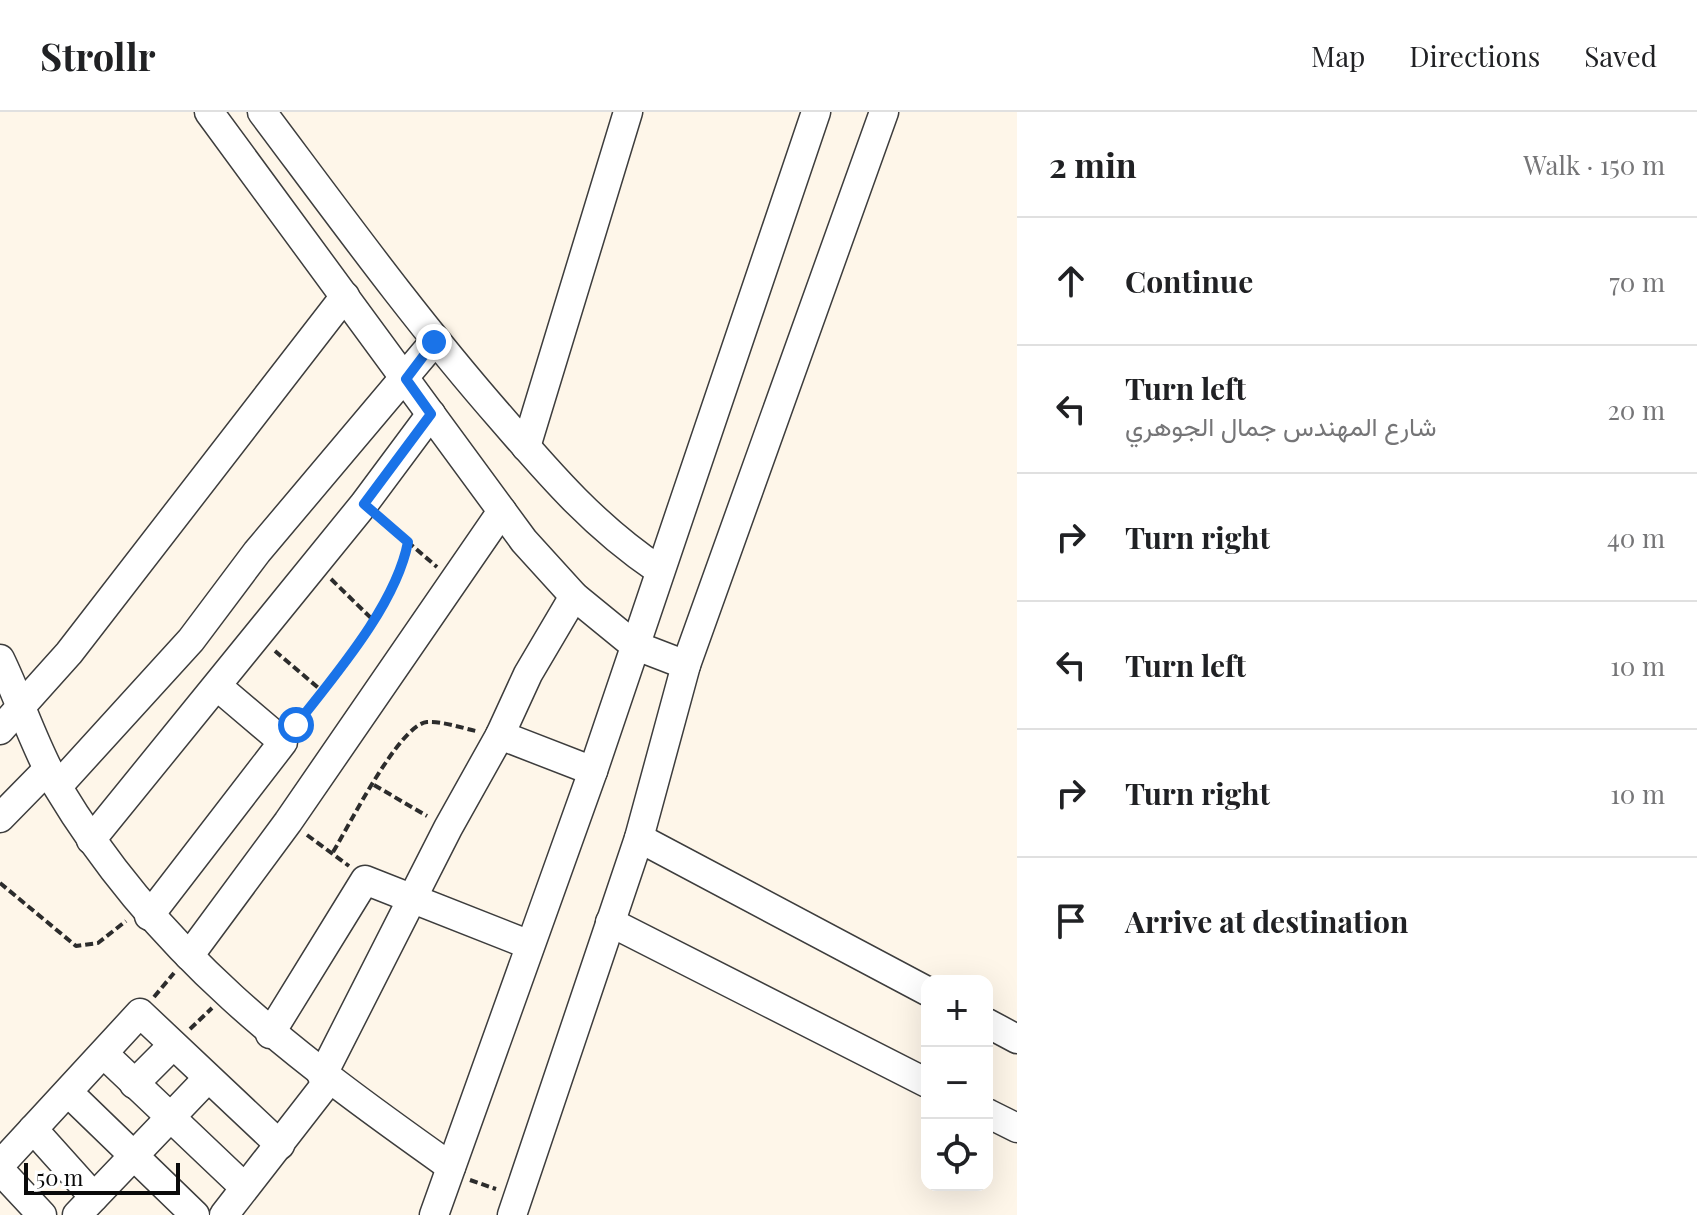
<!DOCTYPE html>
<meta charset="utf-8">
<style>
:root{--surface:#fff;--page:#f6f6f6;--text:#202124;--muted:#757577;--line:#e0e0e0}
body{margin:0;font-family:"Playfair Display",Vazirmatn,serif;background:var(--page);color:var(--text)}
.controls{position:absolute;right:24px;bottom:24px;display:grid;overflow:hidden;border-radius:16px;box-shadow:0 8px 32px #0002}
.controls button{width:72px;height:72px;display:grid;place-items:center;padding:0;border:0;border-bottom:2px solid var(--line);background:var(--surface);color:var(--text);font:40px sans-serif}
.scale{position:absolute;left:24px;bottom:20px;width:156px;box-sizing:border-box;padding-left:8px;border:4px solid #0a0a0a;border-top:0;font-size:22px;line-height:28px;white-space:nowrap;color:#0a0a0a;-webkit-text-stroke:6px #fff;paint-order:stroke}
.stop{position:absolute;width:24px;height:24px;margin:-18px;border:6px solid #1a73e8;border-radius:50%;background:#fff}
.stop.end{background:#1a73e8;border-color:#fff;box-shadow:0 2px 8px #0008}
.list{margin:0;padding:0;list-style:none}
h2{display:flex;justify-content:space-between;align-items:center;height:104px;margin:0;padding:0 32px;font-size:34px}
h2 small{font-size:26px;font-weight:400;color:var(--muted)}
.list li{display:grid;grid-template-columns:52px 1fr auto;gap:24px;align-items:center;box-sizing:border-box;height:128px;padding:0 32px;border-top:2px solid var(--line)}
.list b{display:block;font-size:30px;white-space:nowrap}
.list p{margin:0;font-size:26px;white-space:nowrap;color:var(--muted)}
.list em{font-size:26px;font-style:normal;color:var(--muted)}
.icon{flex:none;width:44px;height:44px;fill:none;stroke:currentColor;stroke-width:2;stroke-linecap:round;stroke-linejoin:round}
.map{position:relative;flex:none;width:1017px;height:1103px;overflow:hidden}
header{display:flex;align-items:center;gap:48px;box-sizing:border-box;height:112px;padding:0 40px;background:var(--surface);border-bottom:2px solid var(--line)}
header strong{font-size:38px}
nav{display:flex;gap:44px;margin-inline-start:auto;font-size:28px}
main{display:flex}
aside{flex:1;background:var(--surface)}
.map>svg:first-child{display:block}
</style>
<header>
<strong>Strollr</strong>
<nav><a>Map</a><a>Directions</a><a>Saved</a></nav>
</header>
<main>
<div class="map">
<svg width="1017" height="1103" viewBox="0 0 1017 1103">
<rect width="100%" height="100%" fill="#fef6e9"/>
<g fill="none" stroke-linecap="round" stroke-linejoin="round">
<defs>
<g id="minor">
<polyline points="209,0 524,429 574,484 634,533 686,553"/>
<path d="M 262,0 C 340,104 416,209 502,307 C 551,364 596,416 659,458"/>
<polyline points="526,335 628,0"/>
<path d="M 0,547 C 20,588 34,634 57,674 C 158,843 293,943 451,1055"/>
<polyline points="0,618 69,541 345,184"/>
<polyline points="500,623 593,659"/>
<polyline points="58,674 191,528 257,440 434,230"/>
<polyline points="0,706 48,657"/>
<polyline points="639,726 927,879"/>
<polyline points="91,728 364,392 431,302"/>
<polyline points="149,804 283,630 217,574"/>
<polyline points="610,810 927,971"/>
<polyline points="189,844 288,710 502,399"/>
<polyline points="987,911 1017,927"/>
<polyline points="270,922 365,768 530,833"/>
<polyline points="104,942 244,1075"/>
<polyline points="322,964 448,716 500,623 528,562 574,484"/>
<polyline points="134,972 173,933"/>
<polyline points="70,982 195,1103"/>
<polyline points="987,1001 1017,1016"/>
<polyline points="33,1017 94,1085"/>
<polyline points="0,1053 140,901 280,1033"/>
<polyline points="0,1058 42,1103"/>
<polyline points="77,1103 208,966"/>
<polyline points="224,1103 329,968"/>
<polyline points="434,1103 593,659 816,0"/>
<polyline points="512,1103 639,726 686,553 884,0"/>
</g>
</defs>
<!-- minor casing -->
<use href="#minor" stroke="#3d3d3d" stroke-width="31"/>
<!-- path -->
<g stroke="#2c2c2c" stroke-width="4" stroke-dasharray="8 4" stroke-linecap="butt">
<polyline points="380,406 437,455"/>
<polyline points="331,467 372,507"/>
<polyline points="275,539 322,579"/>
<path d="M 297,613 C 335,562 396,492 408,430"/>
<polyline points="374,673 427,704"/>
<polyline points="307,723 349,754"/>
<path d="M 333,740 C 349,714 399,613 427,610 C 442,609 462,616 476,619"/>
<polyline points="0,771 76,834 98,831 126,809"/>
<polyline points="154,885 174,861"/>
<polyline points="190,917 212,896"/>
<polyline points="470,1068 496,1077"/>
</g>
<!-- minor -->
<use href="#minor" stroke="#fff" stroke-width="28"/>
</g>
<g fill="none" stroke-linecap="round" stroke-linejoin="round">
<!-- route -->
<path stroke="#1a73e8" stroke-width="10" d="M 296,613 C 335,563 396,493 408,430 L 364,392 L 431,302 L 406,267 L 434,230"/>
</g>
</svg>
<div class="controls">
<button>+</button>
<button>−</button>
<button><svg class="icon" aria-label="locate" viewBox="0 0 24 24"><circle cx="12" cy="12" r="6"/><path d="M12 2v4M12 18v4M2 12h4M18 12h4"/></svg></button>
</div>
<div class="scale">50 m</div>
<div class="stop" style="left:296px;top:613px"></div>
<div class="stop end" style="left:434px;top:230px"></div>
</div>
<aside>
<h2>2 min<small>Walk · 150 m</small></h2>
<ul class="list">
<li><svg class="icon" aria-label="ahead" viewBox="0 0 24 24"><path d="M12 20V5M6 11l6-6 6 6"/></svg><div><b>Continue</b></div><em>70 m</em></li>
<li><svg class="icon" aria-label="left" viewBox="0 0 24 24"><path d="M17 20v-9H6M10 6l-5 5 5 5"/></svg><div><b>Turn left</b><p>شارع المهندس جمال الجوهري</p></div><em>20 m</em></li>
<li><svg class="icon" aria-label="right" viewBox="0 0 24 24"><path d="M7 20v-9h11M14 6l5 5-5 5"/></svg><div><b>Turn right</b></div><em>40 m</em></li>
<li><svg class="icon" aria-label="left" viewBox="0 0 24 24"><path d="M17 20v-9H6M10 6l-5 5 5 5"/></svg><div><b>Turn left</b></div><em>10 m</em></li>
<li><svg class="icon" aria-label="right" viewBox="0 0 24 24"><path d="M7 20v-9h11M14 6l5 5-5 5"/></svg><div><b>Turn right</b></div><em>10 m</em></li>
<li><svg class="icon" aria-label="arrive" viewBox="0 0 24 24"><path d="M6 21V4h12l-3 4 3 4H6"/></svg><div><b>Arrive at destination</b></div></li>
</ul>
</aside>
</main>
